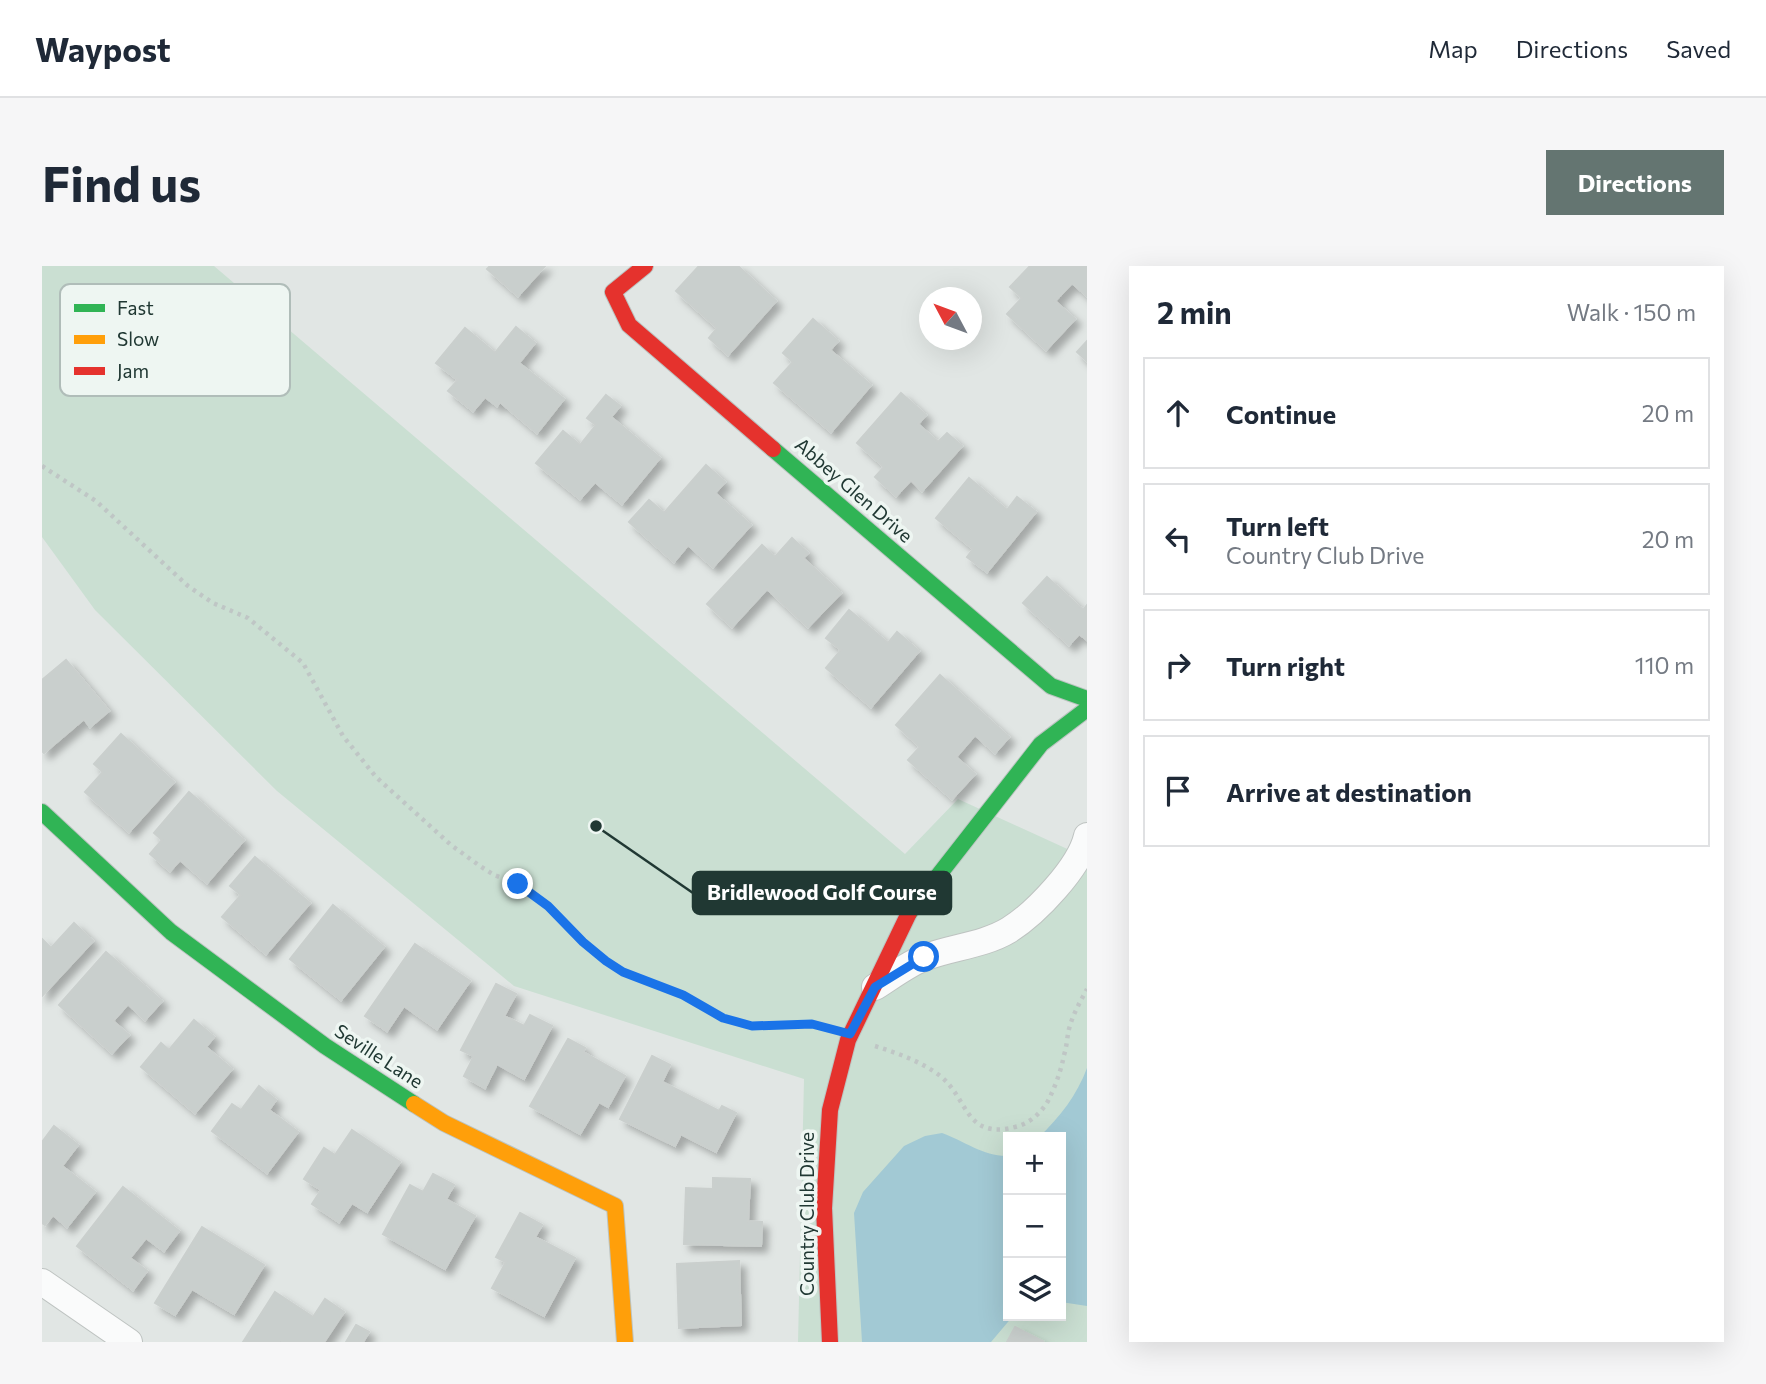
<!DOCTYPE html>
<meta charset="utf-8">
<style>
:root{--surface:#fff;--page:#f6f6f7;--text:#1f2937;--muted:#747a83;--line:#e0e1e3;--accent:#647571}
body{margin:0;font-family:Commissioner,sans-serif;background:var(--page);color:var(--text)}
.controls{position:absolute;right:21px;bottom:21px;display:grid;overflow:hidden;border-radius:0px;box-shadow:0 7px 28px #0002}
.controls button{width:63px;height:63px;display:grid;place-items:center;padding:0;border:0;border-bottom:2px solid var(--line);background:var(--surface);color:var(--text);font:35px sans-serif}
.compass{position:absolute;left:877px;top:21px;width:63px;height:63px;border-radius:50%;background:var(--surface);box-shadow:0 7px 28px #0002;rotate:311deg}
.stop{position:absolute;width:21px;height:21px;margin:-16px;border:5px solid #1a73e8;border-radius:50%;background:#fff}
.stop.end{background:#1a73e8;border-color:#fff;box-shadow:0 2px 7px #0008}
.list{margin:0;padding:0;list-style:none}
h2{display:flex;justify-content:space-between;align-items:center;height:91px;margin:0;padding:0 28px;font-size:30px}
h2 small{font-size:23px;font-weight:400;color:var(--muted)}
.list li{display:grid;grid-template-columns:46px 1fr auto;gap:21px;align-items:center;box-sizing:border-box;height:112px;margin:0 14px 14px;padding:0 14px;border:2px solid var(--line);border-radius:0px}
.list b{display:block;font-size:26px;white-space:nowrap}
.list p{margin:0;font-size:23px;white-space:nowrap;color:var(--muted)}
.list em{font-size:23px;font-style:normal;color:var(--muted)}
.icon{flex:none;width:38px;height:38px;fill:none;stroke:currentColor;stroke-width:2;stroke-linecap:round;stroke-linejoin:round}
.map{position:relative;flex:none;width:1045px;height:1076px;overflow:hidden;border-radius:0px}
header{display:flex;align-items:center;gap:42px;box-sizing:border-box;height:98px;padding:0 35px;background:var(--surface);border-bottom:2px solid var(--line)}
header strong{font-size:33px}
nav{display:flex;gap:38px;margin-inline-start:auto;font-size:24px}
.intro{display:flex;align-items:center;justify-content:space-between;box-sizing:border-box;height:168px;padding:0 42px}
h1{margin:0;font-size:49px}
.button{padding:18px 32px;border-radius:0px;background:var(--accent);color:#fff;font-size:24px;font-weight:700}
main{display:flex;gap:42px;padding:0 42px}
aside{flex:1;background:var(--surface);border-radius:0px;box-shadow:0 7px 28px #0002}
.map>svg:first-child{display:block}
</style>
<header>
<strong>Waypost</strong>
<nav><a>Map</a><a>Directions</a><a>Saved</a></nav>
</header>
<div class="intro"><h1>Find us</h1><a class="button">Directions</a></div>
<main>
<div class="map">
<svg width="1045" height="1076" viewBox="0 0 1045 1076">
<defs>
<filter id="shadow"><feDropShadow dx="6" dy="6" stdDeviation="3.5" flood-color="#0004"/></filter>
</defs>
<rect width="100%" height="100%" fill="#e1e6e4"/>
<!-- green -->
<path fill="#cadfd2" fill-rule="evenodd" d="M 0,0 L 172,0 L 863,588 L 916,533 L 1045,592 L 1045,1076 L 756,1076 L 762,813 L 472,720 L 235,525 L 53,344 L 0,271 ZM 966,871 L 1019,871 L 1019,1050 L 966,1050 Z"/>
<!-- water -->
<g fill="#a2c9d4">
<path d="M 1045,802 L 1045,1040 L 1019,1036 L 1019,871 L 997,871 C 1018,851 1035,829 1045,802 Z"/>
<path d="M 900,867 C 922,875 943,891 966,890 L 966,1050 L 971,1050 L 949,1076 L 820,1076 L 812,947 L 821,926 L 862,880 L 883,870 Z"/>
</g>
<!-- building -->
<g fill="#c9cfcd" stroke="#cacfcd" stroke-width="2" filter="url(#shadow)">
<polygon points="448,0 503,0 476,30 445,3"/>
<polygon points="657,0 696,0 734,35 686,89 667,72 675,62 634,25"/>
<polygon points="988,0 1045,0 1045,30 1030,17 1013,35 1033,53 1004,84 965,48 980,32 968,21"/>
<polygon points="771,53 796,75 788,84 829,119 789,166 732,117 751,96 741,87"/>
<polygon points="474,61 493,77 477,97 522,133 495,167 458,136 455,140 443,131 431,145 406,125 416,114 394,97 423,62 453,87"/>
<polygon points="1045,75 1045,95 1035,86"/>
<polygon points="859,127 884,149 876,158 896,176 905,167 920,180 880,225 869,214 854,230 833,211 842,201 815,177"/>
<polygon points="564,129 578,140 569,151 618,192 580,238 553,216 538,233 494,197 521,165 538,179 554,159 545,152"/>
<polygon points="664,199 683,216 673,227 709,259 671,301 646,279 632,296 587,256 607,234 622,247"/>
<polygon points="927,212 965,244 975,231 994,246 945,306 925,291 931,283 894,252"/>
<polygon points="750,272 766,287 761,292 799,327 766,361 725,323 690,361 665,338 720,279 733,291"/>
<polygon points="1005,311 1041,344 1045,339 1045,374 1037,368 1027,379 981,337"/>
<polygon points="807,344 846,377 855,366 877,385 829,441 784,402 799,384 784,372"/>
<polygon points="24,394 67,445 48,461 42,453 2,487 0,485 0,414"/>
<polygon points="898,409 967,471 953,487 933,469 914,491 933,508 910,533 866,494 878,481 854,459"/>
<polygon points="79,468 132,516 87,566 43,526 61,506 52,498"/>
<polygon points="147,526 202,574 165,617 138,594 128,605 108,588 120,574 112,567"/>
<polygon points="213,591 268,637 224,688 180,651 199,629 188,620"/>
<polygon points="291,639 342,681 299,734 248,693"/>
<polygon points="32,657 51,675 0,730 0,673 9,682"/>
<polygon points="373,678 428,715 395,763 362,740 345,765 323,750"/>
<polygon points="64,686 120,735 103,754 86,738 71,755 87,769 70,787 17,739"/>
<polygon points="454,718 474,728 462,750 482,760 488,749 510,760 482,813 455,798 443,822 422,810 432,790 419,784"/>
<polygon points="152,754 172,771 164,781 190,803 153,847 99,801 119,777 127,784"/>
<polygon points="526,773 543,782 541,786 583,810 566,841 557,836 538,868 488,840"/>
<polygon points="610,790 628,799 620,816 677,845 680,840 694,847 674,886 639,868 633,880 578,853"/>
<polygon points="217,820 234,834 227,844 256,866 225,907 170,865 190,838 199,844"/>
<polygon points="12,860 36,879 20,900 53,926 25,961 11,949 3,959 0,957 0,876"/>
<polygon points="310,864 358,896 325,946 310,937 297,956 270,938 279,924 262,913 282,882 293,889"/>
<polygon points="391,908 412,919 404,933 433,950 403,1003 341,968 368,919 381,926"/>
<polygon points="671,912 708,913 706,955 720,956 719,980 642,978 644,922 671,923"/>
<polygon points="81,921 137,965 122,985 104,972 88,992 105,1005 91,1024 35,980"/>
<polygon points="478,947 500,959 493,971 533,992 502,1050 450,1022 464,996 454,991"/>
<polygon points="160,961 222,999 192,1048 150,1023 133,1049 113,1037"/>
<polygon points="697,995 699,1059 637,1062 635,998"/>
<polygon points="233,1026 271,1051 283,1033 302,1046 282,1076 241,1076 238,1074 237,1076 201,1076"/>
<polygon points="314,1059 327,1066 321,1076 304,1076"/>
<polygon points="973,1061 1002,1076 965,1076"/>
</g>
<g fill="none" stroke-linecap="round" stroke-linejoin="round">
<defs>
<g id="street">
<path d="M 833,721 C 849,711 867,697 884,691 C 911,681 942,679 967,664 C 994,647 1038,601 1045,570"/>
<polyline points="0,1016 87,1076"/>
</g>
<g id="fast">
<polyline points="731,183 1009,420 1045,433"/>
<polyline points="0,546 129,666 283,780 372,838"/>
<polyline points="867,647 999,478 1045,443"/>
</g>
<polyline id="slow" points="372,838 402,857 573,940 583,1076"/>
<g id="jam">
<polyline points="603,0 571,26 587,59 731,183"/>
<polyline points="788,1076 782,942 788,844 806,774 867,647"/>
</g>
</defs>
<!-- street casing -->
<use href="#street" stroke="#bec3c1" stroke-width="28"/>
<!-- fast casing -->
<use href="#fast" stroke="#bcc4c1" stroke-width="18"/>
<!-- slow casing -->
<use href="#slow" stroke="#bcc4c1" stroke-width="18"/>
<!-- jam casing -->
<use href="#jam" stroke="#bcc4c1" stroke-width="18"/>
<!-- path -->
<g stroke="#bfc6c5" stroke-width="4.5" stroke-dasharray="3.5 5" stroke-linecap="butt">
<polyline points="0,200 54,235 146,320 171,337 206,352 261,397 301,470 334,511 409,579 438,600 452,609 476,618 506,640 541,676 564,695 581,706 641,729 681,753 698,758 741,761 758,758 782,761"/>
<path d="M 833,780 C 855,787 878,795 897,809 C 927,832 922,874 973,861 C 987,858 999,847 1006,835 C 1013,821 1019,805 1022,789 C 1025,780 1025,771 1027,763 C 1031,748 1038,736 1045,723"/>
</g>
<!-- street -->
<use href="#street" stroke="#fafbfb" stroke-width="26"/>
<!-- fast -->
<use href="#fast" stroke="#30b455" stroke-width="16"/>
<!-- slow -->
<use href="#slow" stroke="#ff9f0a" stroke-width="16"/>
<!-- jam -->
<use href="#jam" stroke="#e5322d" stroke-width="16"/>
</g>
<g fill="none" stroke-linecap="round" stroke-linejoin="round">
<!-- route -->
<polyline stroke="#1a73e8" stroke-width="9" points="476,618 506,640 541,676 564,695 581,706 641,729 681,752 710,760 770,758 808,768 833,721 882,691"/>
</g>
<g text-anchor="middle" stroke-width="7" stroke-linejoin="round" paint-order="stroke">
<!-- street labels -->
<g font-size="19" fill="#203833" stroke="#eef6f2">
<text transform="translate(812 224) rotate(41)" y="7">Abbey Glen Drive</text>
<text transform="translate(337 790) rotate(33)" y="7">Seville Lane</text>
<text transform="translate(765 948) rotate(-90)" y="7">Country Club Drive</text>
</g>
</g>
<!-- legend -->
<rect x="18" y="18" width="230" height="112" rx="10" fill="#eef6f2" stroke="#b0bdb9" stroke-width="2"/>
<rect x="32" y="38" width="31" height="8" fill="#30b455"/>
<rect x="32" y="69" width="31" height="9" fill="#ff9f0a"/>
<rect x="32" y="101" width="31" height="8" fill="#e5322d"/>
<g font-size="19" fill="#203833">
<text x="75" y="49">Fast</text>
<text x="75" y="80">Slow</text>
<text x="75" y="112">Jam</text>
</g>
<!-- callouts -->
<path fill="none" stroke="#203833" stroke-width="2.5" d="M554 560L651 627"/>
<circle fill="#203833" stroke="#eef6f2" stroke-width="2.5" cx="554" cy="560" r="7"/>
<rect fill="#203833" stroke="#203833" stroke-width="2.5" x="651" y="606" width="258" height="42" rx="7"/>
<g font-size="21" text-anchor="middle" font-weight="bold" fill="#fff">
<text x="780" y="634">Bridlewood Golf Course</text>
</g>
</svg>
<div class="controls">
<button>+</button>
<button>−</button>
<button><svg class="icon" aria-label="layers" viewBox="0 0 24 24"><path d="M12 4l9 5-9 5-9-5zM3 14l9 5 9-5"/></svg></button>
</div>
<svg class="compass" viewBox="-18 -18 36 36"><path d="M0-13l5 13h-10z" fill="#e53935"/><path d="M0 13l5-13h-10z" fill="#747a83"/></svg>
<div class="stop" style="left:882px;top:691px"></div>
<div class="stop end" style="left:476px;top:618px"></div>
</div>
<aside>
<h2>2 min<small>Walk · 150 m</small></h2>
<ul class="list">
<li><svg class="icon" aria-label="ahead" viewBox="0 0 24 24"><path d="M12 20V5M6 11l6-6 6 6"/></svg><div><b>Continue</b></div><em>20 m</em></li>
<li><svg class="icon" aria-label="left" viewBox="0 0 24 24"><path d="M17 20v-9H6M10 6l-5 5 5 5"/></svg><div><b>Turn left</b><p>Country Club Drive</p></div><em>20 m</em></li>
<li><svg class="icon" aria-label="right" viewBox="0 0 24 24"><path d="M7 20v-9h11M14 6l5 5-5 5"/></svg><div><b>Turn right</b></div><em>110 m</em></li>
<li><svg class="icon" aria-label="arrive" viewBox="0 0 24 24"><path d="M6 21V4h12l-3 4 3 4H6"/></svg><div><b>Arrive at destination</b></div></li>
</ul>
</aside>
</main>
